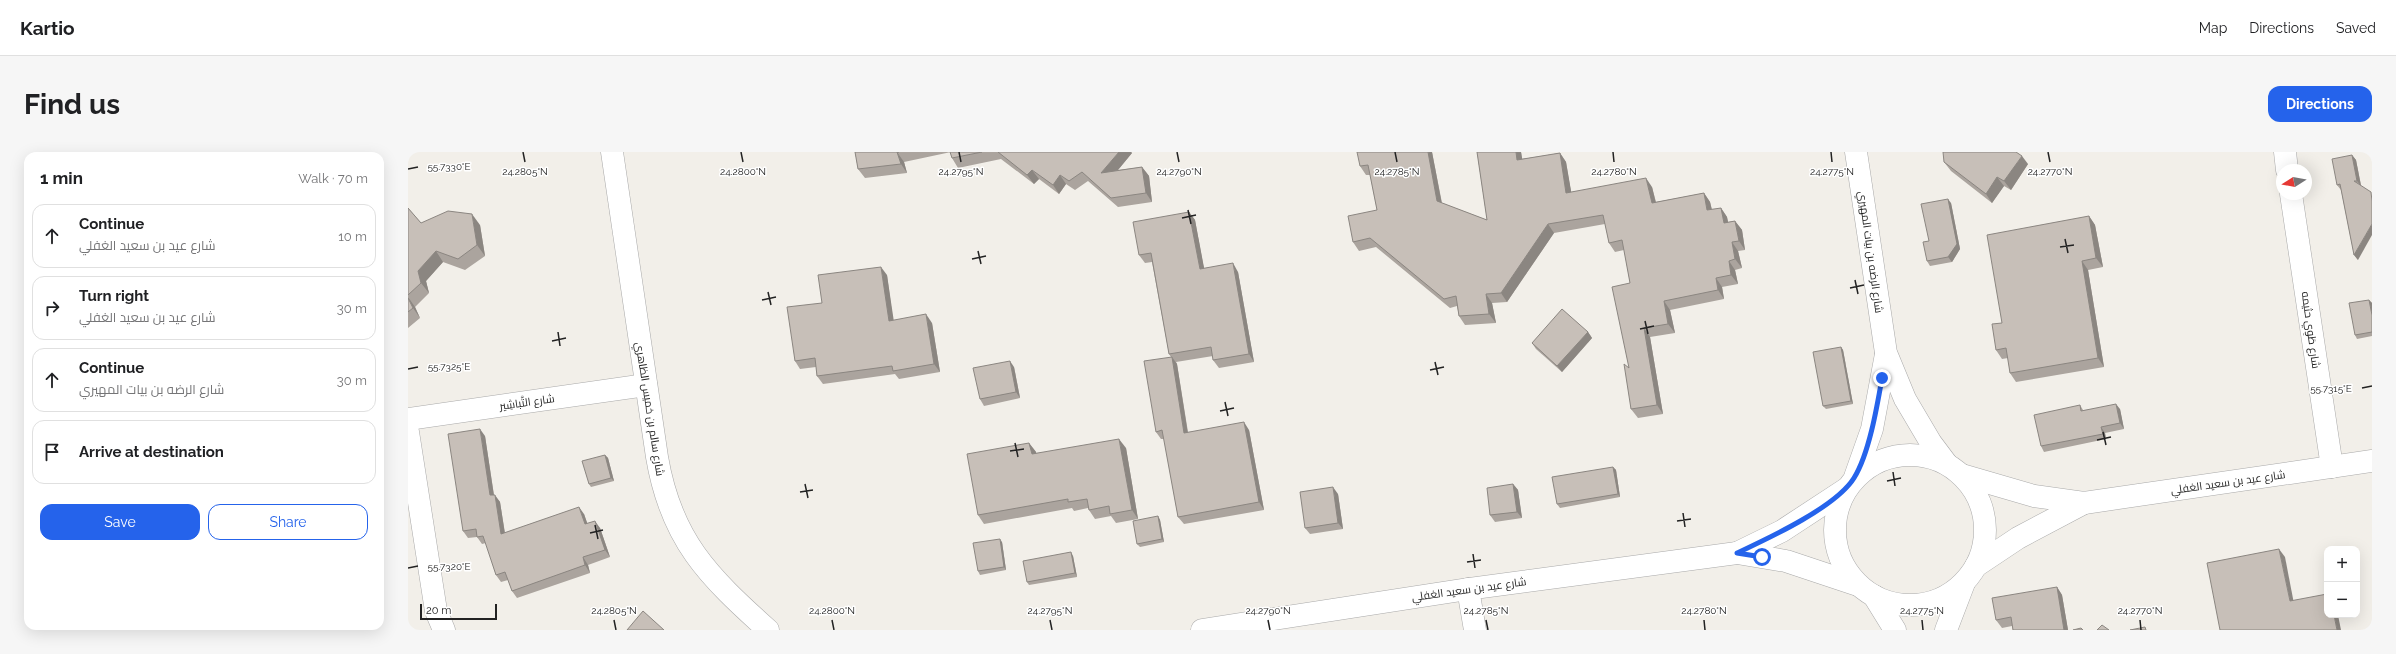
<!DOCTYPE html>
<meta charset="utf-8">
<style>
:root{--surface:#fff;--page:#f6f6f6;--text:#202124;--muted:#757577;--line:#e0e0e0;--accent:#2563eb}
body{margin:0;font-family:Raleway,Cairo,sans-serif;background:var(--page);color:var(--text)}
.controls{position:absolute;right:12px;bottom:12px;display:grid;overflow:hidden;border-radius:8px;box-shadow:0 4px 16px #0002}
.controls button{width:36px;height:36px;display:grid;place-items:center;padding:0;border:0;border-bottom:1px solid var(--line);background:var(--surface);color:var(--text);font:20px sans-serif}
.compass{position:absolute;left:1868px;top:12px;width:36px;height:36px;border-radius:50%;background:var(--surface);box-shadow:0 4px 16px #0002;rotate:259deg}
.scale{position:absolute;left:12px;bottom:10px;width:77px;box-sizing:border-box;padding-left:4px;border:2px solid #222;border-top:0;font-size:11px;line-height:14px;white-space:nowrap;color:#222;-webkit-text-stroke:3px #fff;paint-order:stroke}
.stop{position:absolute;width:12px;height:12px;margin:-9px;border:3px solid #2563eb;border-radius:50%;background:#fff}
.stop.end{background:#2563eb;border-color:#fff;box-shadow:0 1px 4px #0008}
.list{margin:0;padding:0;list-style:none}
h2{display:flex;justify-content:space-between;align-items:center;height:52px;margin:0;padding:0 16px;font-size:17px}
h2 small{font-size:13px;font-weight:400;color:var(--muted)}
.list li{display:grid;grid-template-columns:26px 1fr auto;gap:12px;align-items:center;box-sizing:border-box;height:64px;margin:0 8px 8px;padding:0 8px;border:1px solid var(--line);border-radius:12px}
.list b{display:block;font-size:15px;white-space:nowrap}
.list p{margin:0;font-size:13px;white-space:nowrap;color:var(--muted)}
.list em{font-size:13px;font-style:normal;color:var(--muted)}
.actions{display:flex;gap:8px;padding:12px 16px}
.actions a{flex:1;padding:9px 0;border:1px solid var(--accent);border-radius:12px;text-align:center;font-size:14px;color:var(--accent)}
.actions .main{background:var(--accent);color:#fff}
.icon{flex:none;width:22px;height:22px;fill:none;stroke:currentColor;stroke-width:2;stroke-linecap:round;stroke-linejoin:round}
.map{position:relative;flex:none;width:1964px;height:478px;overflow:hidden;border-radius:12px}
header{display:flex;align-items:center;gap:24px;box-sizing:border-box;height:56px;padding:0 20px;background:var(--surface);border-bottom:1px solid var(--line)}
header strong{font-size:19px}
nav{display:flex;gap:22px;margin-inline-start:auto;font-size:14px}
.intro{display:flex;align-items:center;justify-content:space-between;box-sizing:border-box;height:96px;padding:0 24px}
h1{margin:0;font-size:28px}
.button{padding:10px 18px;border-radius:12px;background:var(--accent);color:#fff;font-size:14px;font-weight:700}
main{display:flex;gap:24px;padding:0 24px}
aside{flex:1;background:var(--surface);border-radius:12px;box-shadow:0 4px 16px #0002}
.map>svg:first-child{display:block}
</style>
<header>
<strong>Kartio</strong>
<nav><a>Map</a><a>Directions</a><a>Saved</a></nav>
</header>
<div class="intro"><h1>Find us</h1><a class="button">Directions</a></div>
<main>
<aside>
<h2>1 min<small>Walk · 70 m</small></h2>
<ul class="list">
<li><svg class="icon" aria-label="ahead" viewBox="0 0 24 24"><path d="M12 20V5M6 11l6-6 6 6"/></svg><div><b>Continue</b><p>شارع عيد بن سعيد الغفلي</p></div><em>10 m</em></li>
<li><svg class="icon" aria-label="right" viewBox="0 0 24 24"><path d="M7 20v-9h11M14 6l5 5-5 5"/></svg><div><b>Turn right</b><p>شارع عيد بن سعيد الغفلي</p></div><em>30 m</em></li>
<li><svg class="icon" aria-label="ahead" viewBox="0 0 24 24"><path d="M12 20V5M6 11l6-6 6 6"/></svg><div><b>Continue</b><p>شارع الرضه بن بيات المهيري</p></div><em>30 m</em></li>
<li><svg class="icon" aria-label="arrive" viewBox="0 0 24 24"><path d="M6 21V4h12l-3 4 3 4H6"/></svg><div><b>Arrive at destination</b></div></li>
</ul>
<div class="actions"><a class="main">Save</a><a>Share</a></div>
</aside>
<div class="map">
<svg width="1964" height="478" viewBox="0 0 1964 478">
<rect width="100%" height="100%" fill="#f2efe9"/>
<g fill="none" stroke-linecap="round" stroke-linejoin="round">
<defs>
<g id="minor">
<path d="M 204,0 L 249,305 C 263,388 300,424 360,478"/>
<polyline points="1448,0 1478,201 1497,247 1523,291 1538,311"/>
<polyline points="1877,0 1879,18"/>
<polyline points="1883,42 1924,315"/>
<polyline points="0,267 238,233"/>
<polyline points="0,280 28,459 36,478"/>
<circle cx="1502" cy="378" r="75"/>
<polyline points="1554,323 1626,344 1676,351 1964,309"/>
<polyline points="1447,325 1464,277 1478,202"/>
<polyline points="1329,401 1374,379 1438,337"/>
<polyline points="1568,414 1610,386 1676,351"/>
<polyline points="1060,437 1067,478"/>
<polyline points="1466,444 1487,478"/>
<polyline points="794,478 1060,437 1329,401 1378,409 1450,433"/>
<polyline points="1538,478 1556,431"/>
</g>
</defs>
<!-- minor casing -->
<use href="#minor" stroke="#a9a9a9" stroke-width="23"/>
<!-- minor -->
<use href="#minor" stroke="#fff" stroke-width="22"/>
</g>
<!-- wall -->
<g fill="#aba49e">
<polygon points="447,0 723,0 724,1 710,18 734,15 741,24 744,50 710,55 680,29 667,38 658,32 651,42 631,27 626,32 593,7 550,16 544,6 543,0 496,10 499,21 457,26 450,17"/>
<polygon points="1024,0 1034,51 1079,68 1069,0 1113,0 1114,7 1152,1 1158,10 1163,40 1244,35 1248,50 1296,41 1302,50 1304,58 1313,56 1319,65 1320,70 1327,69 1334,78 1337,98 1330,99 1334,116 1327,118 1330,132 1314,135 1316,147 1262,158 1267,181 1242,185 1255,262 1230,266 1223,257 1221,216 1222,131 1216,98 1207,100 1201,91 1197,72 1146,81 1099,150 1084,151 1088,171 1057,173 1051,164 1049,154 1042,156 968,95 951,99 945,90 969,58 962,23 958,23 952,14"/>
<polygon points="1944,3 1948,8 1953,33 1950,108 1946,103 1933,38 1929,33"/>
<polygon points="1536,10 1620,12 1603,38 1596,34 1584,51 1543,19"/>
<polygon points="1543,51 1552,97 1544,110 1522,114 1519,109 1521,89"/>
<polygon points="0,56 13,71 72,73 77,104 57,118 35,110 18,129 21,141 7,155 12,166 0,176"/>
<polygon points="781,60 787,68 796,117 830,120 846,210 811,216 805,208 805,204 768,210 769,212 780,280 841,278 856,358 776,372 770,365 756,287 753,287 748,280 763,205 761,202 744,110 737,111 731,103"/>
<polygon points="1681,64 1687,73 1695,115 1680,118 1696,215 1608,230 1602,221 1600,206 1594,207 1588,198 1594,171"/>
<polygon points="479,123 485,168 524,171 532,220 491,227 487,222 415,232 409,224 408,215 392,217 387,209"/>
<polygon points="1961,148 1964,151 1964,184 1949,187 1947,183"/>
<polygon points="1180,180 1184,186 1154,220 1128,197 1124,191"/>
<polygon points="1433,195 1435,198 1445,252 1418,257 1415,254"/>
<polygon points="606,215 612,246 576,254 572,247"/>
<polygon points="1672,253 1675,258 1712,257 1716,277 1697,281 1698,287 1636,300 1633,294"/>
<polygon points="77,284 86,343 92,350 97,381 176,362 179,371 192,376 202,405 180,413 182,421 109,446 104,439 100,428 93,430 88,423 78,391 74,392 69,385 60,386 55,379"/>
<polygon points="621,291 628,300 628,301 718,296 730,367 708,371 703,364 687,367 681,358 680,356 666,359 664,356 576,372 570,363"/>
<polygon points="197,303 200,306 206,329 183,335 181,332"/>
<polygon points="1205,315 1208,318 1212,345 1152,356 1149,352"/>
<polygon points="1105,332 1110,338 1114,366 1087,370 1082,363"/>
<polygon points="930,342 935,377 902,382 897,376"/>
<polygon points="750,364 752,368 756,390 732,395 729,392"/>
<polygon points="594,390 598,418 572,423 570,419"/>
<polygon points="665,404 669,425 621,433 619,430"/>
<polygon points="1649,435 1654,443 1660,478 1605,478 1604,474 1594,476 1588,468"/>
</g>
<!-- shaded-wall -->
<g fill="#8b8681">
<polygon points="489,0 496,10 499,21 493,12"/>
<polygon points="711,0 723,0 724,1 700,30 693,21"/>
<polygon points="1020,0 1024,0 1035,58 1029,49"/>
<polygon points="1108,0 1113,0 1116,17 1109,8"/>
<polygon points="1152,1 1158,10 1165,50 1158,41"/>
<polygon points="1944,3 1948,8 1953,34 1949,29"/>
<polygon points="1614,4 1620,12 1603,38 1596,29"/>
<polygon points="734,15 741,24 744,50 738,41"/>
<polygon points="624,18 631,27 626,32 619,23"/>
<polygon points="652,23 658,32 651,42 645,33"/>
<polygon points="1589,25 1596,34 1584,51 1578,42"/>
<polygon points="1238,26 1244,35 1250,60 1244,51"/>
<polygon points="1296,41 1302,50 1306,67 1299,58"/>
<polygon points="1540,47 1543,51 1552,97 1544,110 1540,105"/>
<polygon points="1313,56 1319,65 1322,80 1316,71"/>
<polygon points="781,60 787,68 798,126 792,117"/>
<polygon points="64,62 72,73 77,104 69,93"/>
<polygon points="1681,64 1687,73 1695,115 1688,106"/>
<polygon points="1327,69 1334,78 1337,98 1331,89"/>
<polygon points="1140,72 1146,81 1099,150 1093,141"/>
<polygon points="1964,72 1964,83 1950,108 1946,103"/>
<polygon points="1324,90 1330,99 1334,116 1327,107"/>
<polygon points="28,99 35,110 18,129 21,141 13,131 10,119"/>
<polygon points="1321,109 1327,118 1330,132 1323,123"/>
<polygon points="1674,109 1680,118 1696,215 1690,206"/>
<polygon points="825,111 830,120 846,210 841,202"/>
<polygon points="473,115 479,123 487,177 481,169"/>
<polygon points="1308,126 1314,135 1316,147 1310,138"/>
<polygon points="1078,142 1084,151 1088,171 1081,162"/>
<polygon points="0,145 7,155 12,166 5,156"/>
<polygon points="1961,148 1964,151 1964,163"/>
<polygon points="1256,149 1262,158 1267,181 1260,172"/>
<polygon points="518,162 524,171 532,220 526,212"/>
<polygon points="1236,176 1242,185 1255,262 1249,253"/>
<polygon points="1180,180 1184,186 1154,220 1149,214"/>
<polygon points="1433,195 1435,198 1445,252 1443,249"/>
<polygon points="764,205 769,212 781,289 776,281"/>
<polygon points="602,209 606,215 612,246 608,240"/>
<polygon points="1708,252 1712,257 1716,277 1712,271"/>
<polygon points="836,270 841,278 856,358 851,350"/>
<polygon points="1693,275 1697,281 1698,287 1695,282"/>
<polygon points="72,277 77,284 87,351 82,343"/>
<polygon points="711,287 718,296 730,367 724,358"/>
<polygon points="621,291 628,300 630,311 624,302"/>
<polygon points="197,303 200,306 206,329 203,326"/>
<polygon points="1205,315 1208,318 1212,345 1210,342"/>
<polygon points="1105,332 1110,338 1114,366 1109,360"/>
<polygon points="925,335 930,342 935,377 930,371"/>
<polygon points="87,343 92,350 98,389 93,382"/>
<polygon points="171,355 176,362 182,379 177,372"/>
<polygon points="750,364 752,368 756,390 754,387"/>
<polygon points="187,369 192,376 202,405 197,398"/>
<polygon points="592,387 594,390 598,418 596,415"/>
<polygon points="1871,397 1877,405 1887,457 1882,449"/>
<polygon points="663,400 665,404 669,425 667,421"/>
<polygon points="175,405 180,413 182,421 177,413"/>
<polygon points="1649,435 1654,443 1660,478 1656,478"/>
<polygon points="1926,463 1930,463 1933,478 1929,478"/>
</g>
<!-- building -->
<g fill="#c7bfb8" stroke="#8b8681">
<polygon points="447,0 491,0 489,0 493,12 450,17"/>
<polygon points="542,0 574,0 544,6"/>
<polygon points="590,0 711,0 693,21 734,15 738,41 703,46 674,20 661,29 652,23 645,33 624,18 619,23"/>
<polygon points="949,0 1020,0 1029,49 1079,68 1069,0 1108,0 1109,8 1152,1 1158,41 1238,26 1244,51 1296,41 1299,58 1313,56 1316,71 1327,69 1331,89 1324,90 1327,107 1321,109 1323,123 1308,126 1310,138 1256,149 1260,172 1236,176 1249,253 1223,257 1216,212 1221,216 1204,135 1222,131 1214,88 1201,91 1195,63 1140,72 1093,141 1078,142 1081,162 1051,164 1048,144 1036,147 962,86 945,90 940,64 969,58 960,13 952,14"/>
<polygon points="1535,0 1608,0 1614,4 1596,29 1589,25 1578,42 1536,10"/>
<polygon points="1944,3 1949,29 1946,29 1963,40 1964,49 1964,72 1946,103 1932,32 1929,33 1924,7"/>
<polygon points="1540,47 1549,92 1540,105 1519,109 1515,90 1521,89 1513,52"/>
<polygon points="0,56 13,71 40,59 64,62 69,93 50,107 28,99 10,119 13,131 0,143"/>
<polygon points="781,60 792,117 825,111 841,202 805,208 803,195 761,202 743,101 731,103 725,70"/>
<polygon points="1681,64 1688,106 1674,109 1690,206 1602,221 1598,196 1588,198 1584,172 1594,171 1579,83"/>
<polygon points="473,115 481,169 518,162 526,212 485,219 484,214 409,224 407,206 387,209 379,155 414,151 410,123"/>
<polygon points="0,146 5,156 0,160"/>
<polygon points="1961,148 1964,163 1964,180 1947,183 1941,151"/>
<polygon points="1154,157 1180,180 1149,214 1124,191"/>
<polygon points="1433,195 1443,249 1415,254 1405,200"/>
<polygon points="764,205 776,281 836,270 851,350 770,365 754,278 748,280 736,209"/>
<polygon points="602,209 608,240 572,247 565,216"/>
<polygon points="1708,252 1712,271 1693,275 1695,282 1633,294 1626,263 1672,253 1673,259"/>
<polygon points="72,277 82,343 87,343 93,382 171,355 177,372 187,369 197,398 175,405 177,413 104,439 97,420 88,423 75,384 69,385 68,377 55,379 40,282"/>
<polygon points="711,287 724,358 702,362 701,354 681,358 679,347 660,350 660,347 570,363 559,302 621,291 624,302"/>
<polygon points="197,303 203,326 181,332 174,309"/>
<polygon points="1205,315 1210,342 1149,352 1144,325"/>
<polygon points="1105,332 1109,360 1082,363 1079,336"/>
<polygon points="925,335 930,371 897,376 892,340"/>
<polygon points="750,364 754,387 729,392 725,369"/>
<polygon points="592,387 596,415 570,419 565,391"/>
<polygon points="1871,397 1882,449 1919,442 1919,463 1926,463 1929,478 1812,478 1799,411"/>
<polygon points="663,400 667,421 619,430 615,409"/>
<polygon points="1649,435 1656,478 1605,478 1603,465 1588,468 1584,446"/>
<polygon points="235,459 256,478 219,478"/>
<polygon points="1694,473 1701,478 1689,478"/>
<polygon points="1737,475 1738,478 1722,478"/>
<polygon points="1673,476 1675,478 1665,478"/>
</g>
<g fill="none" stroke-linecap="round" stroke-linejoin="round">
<!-- route -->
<path stroke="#2563eb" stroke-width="5" d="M 1354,405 L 1329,401 C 1361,386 1428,355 1446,326 C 1461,302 1469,255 1474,226"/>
</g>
<!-- ticks -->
<path fill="none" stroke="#222" stroke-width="1.5" d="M 115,0 L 117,10M 333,0 L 335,10M 551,0 L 553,10M 769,0 L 771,10M 987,0 L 989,10M 1205,0 L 1206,10M 1423,0 L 1424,10M 1640,0 L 1642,10M 0,17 L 10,15M 780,58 L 783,72M 774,66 L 788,63M 1657,87 L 1660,101M 1652,95 L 1666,93M 570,99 L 573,112M 564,107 L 578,104M 1447,128 L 1450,142M 1442,136 L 1456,133M 360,140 L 363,153M 354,148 L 368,145M 1237,169 L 1240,182M 1232,177 L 1246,174M 150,180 L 152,194M 144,189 L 158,186M 1027,210 L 1030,223M 0,217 L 10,215M 1022,218 L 1036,215M 1954,236 L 1964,234M 817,250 L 820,264M 812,259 L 826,256M 1695,280 L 1698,293M 1689,288 L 1703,285M 607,291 L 610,305M 602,299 L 616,297M 1485,320 L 1487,334M 1479,329 L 1493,326M 397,332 L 400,346M 392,340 L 405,338M 1275,361 L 1277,375M 1269,369 L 1283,367M 187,373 L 190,387M 182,381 L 195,378M 1065,402 L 1067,416M 1059,410 L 1073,408M 0,416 L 10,414M 206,468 L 208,478M 424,468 L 426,478M 642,468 L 644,478M 860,468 L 862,478M 1078,468 L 1080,478M 1296,468 L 1297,478M 1514,468 L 1515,478M 1732,468 L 1733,478"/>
<g text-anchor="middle" stroke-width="3" stroke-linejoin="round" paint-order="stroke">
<!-- street labels -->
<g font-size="11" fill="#222" stroke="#fff">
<text transform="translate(1463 100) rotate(82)" y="4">شارع الرضه بن بيات المهيري</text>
<text transform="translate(1903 178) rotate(82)" y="4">شارع طَوِي حثيمه</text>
<text transform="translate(119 250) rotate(-8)" y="4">شارع التَّباشِير</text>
<text transform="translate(242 257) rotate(81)" y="4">شارع سالم بن خميس الظاهري</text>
<text transform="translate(1820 330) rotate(-8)" y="4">شارع عيد بن سعيد الغفلي</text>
<text transform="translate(1061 437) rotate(-8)" y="4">شارع عيد بن سعيد الغفلي</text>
</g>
</g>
<g font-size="10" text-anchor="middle" fill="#222" stroke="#fff" stroke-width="3" stroke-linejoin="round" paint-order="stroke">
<text x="41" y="18">55.7330°E</text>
<text x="1424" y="23">24.2775°N</text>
<text x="117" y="23">24.2805°N</text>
<text x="335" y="23">24.2800°N</text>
<text x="553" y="23">24.2795°N</text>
<text x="771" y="23">24.2790°N</text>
<text x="989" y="23">24.2785°N</text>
<text x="1206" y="23">24.2780°N</text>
<text x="1642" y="23">24.2770°N</text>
<text x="41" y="218">55.7325°E</text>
<text x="1923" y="240">55.7315°E</text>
<text x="41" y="418">55.7320°E</text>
<text x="206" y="462">24.2805°N</text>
<text x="424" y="462">24.2800°N</text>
<text x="642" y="462">24.2795°N</text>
<text x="860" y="462">24.2790°N</text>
<text x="1078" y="462">24.2785°N</text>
<text x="1296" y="462">24.2780°N</text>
<text x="1514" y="462">24.2775°N</text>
<text x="1732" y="462">24.2770°N</text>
</g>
</svg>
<div class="controls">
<button>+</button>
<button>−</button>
</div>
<svg class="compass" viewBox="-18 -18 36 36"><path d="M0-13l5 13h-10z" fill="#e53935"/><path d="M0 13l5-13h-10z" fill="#757577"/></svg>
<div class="scale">20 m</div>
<div class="stop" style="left:1354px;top:405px"></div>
<div class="stop end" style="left:1474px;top:226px"></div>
</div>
</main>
